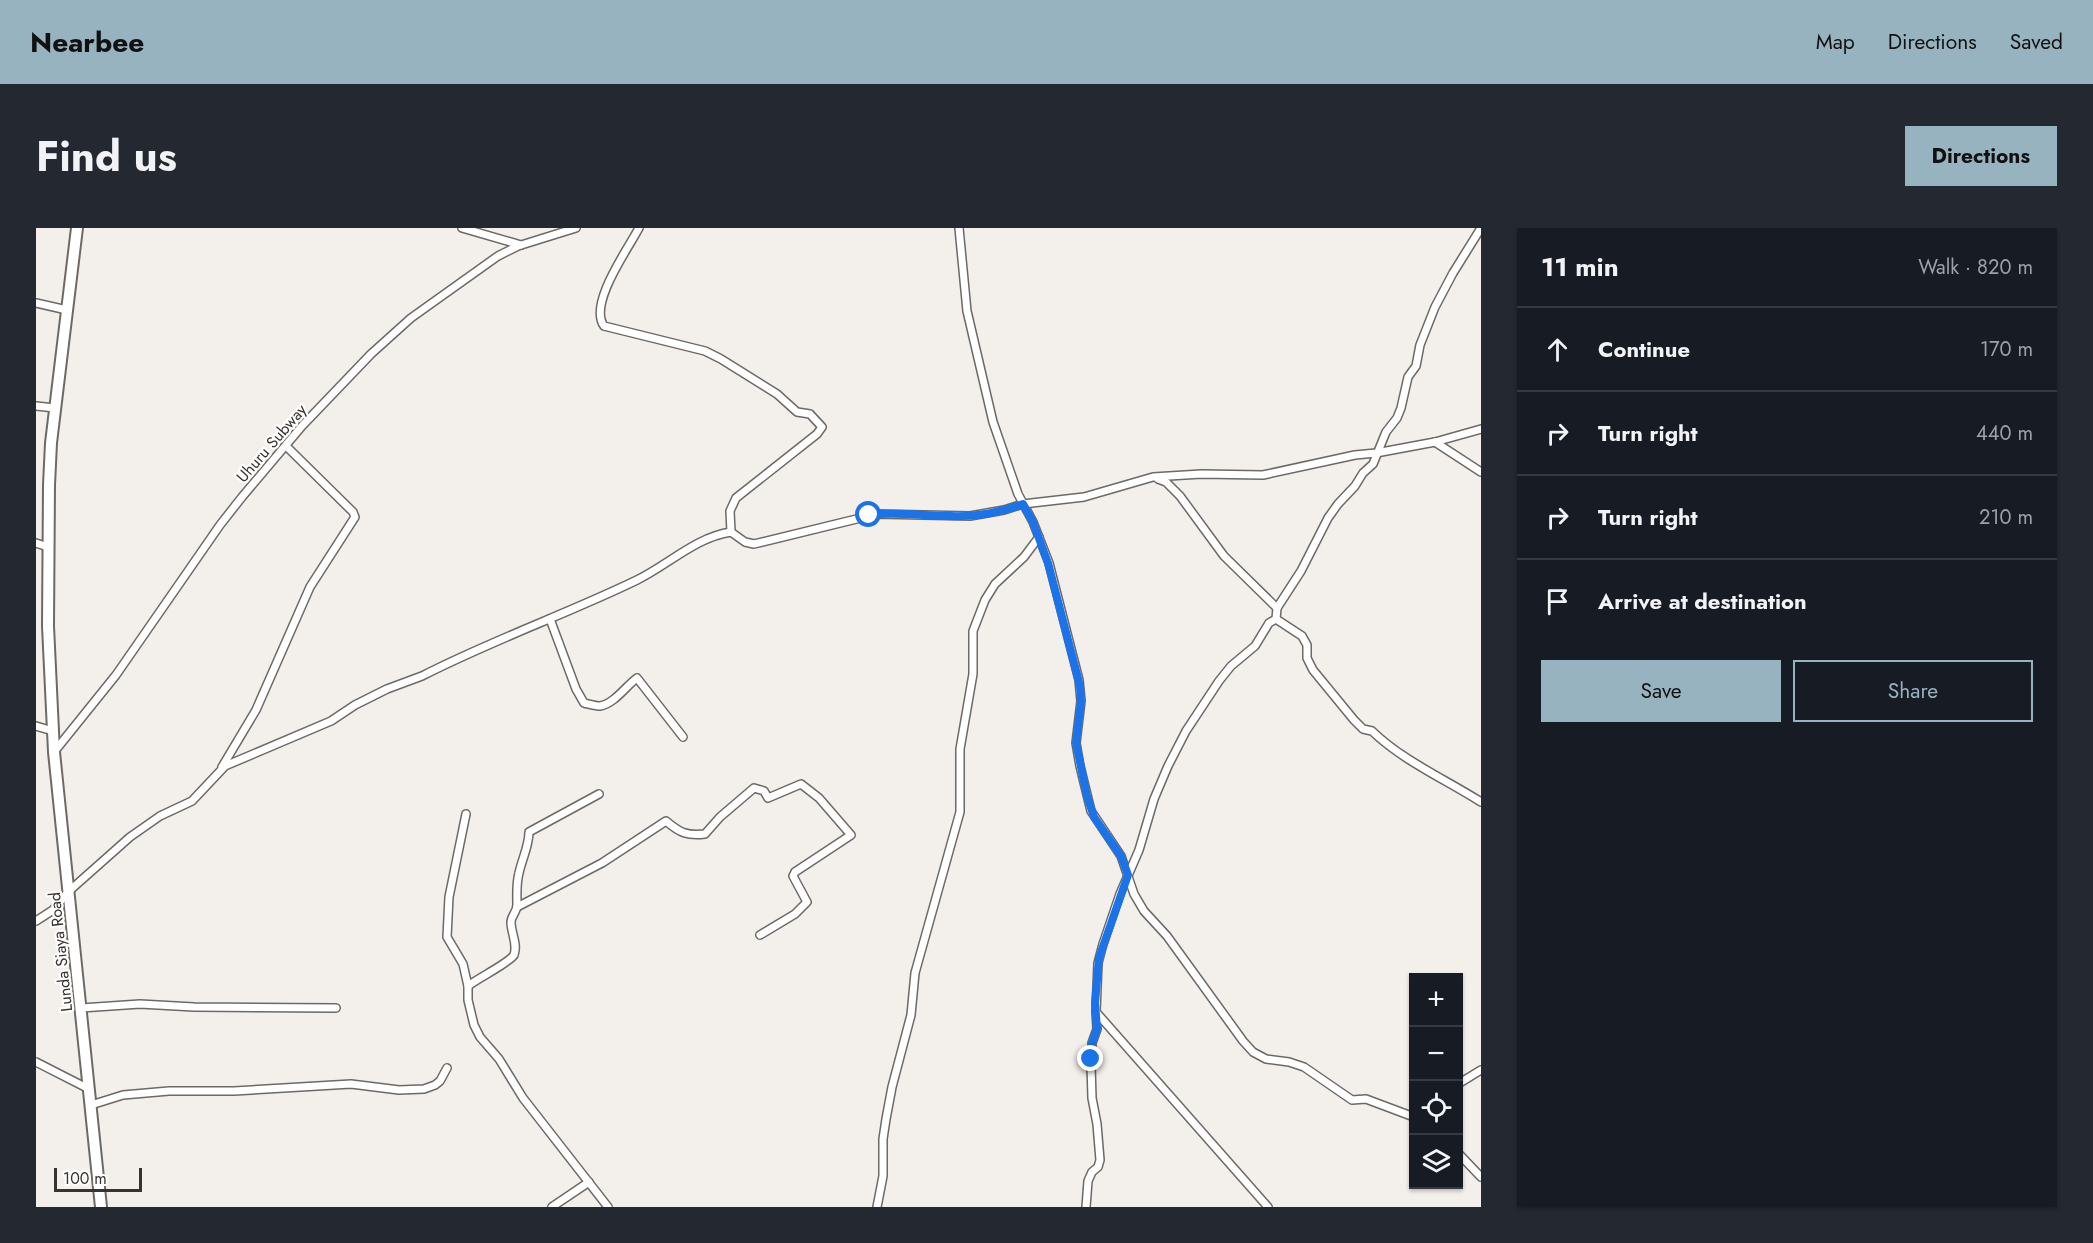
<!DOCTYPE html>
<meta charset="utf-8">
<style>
:root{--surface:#171b24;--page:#242831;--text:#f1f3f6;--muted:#9ea1a6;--line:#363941;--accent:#98b3c0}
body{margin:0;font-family:Jost,sans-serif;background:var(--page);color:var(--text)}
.controls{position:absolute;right:18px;bottom:18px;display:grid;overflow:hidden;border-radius:0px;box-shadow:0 2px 4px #0004}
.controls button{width:54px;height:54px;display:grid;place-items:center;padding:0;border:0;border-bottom:2px solid var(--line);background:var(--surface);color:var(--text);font:30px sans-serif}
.scale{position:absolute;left:18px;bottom:15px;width:88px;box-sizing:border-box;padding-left:6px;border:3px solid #363432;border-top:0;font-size:16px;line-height:21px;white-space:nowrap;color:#363432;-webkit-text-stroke:4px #fefdfb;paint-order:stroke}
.stop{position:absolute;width:18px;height:18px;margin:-14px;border:4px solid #1a73e8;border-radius:50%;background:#fff}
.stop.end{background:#1a73e8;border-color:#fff;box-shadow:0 2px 6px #0008}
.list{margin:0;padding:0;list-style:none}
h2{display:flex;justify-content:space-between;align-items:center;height:78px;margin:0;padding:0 24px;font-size:26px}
h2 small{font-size:20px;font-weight:400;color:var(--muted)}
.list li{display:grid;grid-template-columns:39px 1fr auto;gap:18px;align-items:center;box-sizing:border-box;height:84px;padding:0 24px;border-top:2px solid var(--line)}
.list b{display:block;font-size:22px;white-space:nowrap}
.list em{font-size:20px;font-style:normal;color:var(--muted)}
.actions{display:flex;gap:12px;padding:18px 24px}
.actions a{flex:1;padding:14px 0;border:2px solid var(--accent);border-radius:0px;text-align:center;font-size:21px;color:var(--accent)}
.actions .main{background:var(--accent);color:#111}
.icon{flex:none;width:33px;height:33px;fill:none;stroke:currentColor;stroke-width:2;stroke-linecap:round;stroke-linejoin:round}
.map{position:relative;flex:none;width:1445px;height:979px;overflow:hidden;border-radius:0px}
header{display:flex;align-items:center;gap:36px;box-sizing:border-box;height:84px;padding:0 30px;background:var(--accent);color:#111}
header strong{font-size:28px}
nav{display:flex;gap:33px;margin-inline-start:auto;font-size:21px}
.intro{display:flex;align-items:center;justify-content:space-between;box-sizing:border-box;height:144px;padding:0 36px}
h1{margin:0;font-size:42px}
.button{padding:15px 27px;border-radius:0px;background:var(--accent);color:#111;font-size:21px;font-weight:700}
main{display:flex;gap:36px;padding:0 36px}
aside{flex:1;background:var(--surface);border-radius:0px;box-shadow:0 2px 4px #0004}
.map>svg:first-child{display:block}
</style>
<header>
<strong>Nearbee</strong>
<nav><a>Map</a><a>Directions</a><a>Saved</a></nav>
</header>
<div class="intro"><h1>Find us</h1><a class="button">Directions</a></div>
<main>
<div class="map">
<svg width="1445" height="979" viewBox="0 0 1445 979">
<rect width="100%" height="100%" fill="#f3efeb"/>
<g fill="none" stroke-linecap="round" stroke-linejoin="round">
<defs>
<g id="street">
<polyline points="426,0 485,17"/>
<path d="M 603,0 C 592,21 552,76 568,98 L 669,123 L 685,131 L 741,166 L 761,184 L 774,186 L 786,199 L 781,206 L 700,270 L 694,283 L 695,304"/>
<polyline points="923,0 931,83 957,194 982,266 997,294 1013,335 1043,452 1045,473 1040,515 1044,538 1055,583 1085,628 1098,666 1108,683 1131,708 1207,813 1217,824 1230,831 1253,834 1268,839 1316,872 1330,871 1378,889"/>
<polyline points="0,75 31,82"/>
<polyline points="0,178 19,180"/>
<polyline points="1399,214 1445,244"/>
<polyline points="1122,251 1130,254 1144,268 1188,328 1241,380 1240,391 1233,395 1219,418 1195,438 1183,453 1150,503 1132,538 1118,571 1103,622 1084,666 1067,716 1062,735 1060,784 1232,979"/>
<polyline points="0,315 12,319"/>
<polyline points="1241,380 1265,343 1292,290 1302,276 1319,258 1327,245 1337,236 1350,204 1361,190 1365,180 1372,149 1380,138 1384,117 1399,79 1417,45 1445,0"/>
<path d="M 514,391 L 540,461 L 548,475 C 553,476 560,478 564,478 C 578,476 590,458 601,450 L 647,509"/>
<path d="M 1240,391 L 1266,408 L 1271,417 L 1271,430 L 1277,442 L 1318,492 L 1327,501 L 1336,503 C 1367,533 1409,551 1445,574"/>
<polyline points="0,498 17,503"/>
<polyline points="18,524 80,447 184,297 206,269 266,198 335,126 375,90 462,28 482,18 540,0"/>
<polyline points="186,539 220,482 274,359 319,289 317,284 250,218"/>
<path d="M 563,566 L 493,604 C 493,618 486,631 483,645 C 480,656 481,666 481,677 C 481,684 475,688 475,694 C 475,705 482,716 478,727 C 473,735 442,750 432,758 L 432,772 L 438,797 L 444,809 L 463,831 L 487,870 L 572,979"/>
<polyline points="430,586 413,669 411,709 427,736 432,758"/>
<path d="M 481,679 L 566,635 L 630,593 C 644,605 651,608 669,606 L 684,589 L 718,560 L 728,563 L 732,570 L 765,556 L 783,570 L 815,607 L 759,644 L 757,648 L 771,674 L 759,686 L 724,707"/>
<path d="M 0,693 L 17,682 L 32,664 L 94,609 L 124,588 L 156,573 L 189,538 L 295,493 L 319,477 L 351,461 L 386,448 C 456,412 531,386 601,352 C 632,337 660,309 695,304 L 709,314 L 718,316 L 841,286 L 934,288 L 968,282 L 987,276 L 1048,269 L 1117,249 L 1165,246 L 1227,247 L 1319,227 L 1340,225 L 1399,214 L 1445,201"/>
<polyline points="45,780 104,776 158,779 300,780"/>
<polyline points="0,834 53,861"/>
<polyline points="1422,856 1445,842"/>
<polyline points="55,877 87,867 133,863 198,863 315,856 363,862 388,861 399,857 404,853 411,840"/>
<polyline points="1422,925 1445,949"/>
<polyline points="516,979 553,954"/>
<polyline points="841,979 847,948 847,911 850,891 856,859 875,787 879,745 924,584 924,521 937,446 937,403 949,372 959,356 988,329 1003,309"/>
<polyline points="1050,979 1052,953 1056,944 1062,939 1064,932 1061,896 1056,870 1055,837 1056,815 1061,801 1060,784"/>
</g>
<polyline id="primary" points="41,0 15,215 13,257 12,398 18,524 65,979"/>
</defs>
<!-- street casing -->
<use href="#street" stroke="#6d6965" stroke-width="10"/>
<!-- primary casing -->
<use href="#primary" stroke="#6d6965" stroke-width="14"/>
<!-- street -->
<use href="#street" stroke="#fff" stroke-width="7"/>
<!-- primary -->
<use href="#primary" stroke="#fff" stroke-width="10"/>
</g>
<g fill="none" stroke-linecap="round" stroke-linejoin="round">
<!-- route -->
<path stroke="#1a73e8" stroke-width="8" d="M 833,287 C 860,283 886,288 913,288 C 938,289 964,285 987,276 L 997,294 L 1012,335 L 1044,458 L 1045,473 L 1040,515 L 1051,568 L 1058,589 L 1085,628 L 1092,647 L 1063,730 L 1059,775 L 1061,801 L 1056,815 L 1055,831"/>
</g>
<g text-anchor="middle" stroke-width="4.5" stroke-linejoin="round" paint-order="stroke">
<!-- street labels -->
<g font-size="16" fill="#363432" stroke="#fefdfb">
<text transform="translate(235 215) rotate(-49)" y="6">Uhuru Subway</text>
<text transform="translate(24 724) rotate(-96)" y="6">Lunda Siaya Road</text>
</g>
</g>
</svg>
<div class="controls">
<button>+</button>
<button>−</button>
<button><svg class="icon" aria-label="locate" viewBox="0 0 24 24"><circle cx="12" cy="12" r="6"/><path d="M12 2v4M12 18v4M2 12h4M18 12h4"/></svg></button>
<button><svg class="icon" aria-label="layers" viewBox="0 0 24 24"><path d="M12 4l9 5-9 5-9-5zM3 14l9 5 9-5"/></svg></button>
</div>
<div class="scale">100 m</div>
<div class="stop" style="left:833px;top:287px"></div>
<div class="stop end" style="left:1055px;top:831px"></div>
</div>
<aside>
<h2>11 min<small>Walk · 820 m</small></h2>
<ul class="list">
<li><svg class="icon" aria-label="ahead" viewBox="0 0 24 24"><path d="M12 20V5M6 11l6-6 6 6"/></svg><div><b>Continue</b></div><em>170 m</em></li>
<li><svg class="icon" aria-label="right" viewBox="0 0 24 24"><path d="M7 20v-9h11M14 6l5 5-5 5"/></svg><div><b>Turn right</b></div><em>440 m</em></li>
<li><svg class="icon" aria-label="right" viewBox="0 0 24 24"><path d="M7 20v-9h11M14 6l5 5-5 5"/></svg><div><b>Turn right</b></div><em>210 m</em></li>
<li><svg class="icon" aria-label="arrive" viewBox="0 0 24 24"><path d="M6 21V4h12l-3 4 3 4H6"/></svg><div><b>Arrive at destination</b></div></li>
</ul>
<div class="actions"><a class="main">Save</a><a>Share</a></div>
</aside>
</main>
